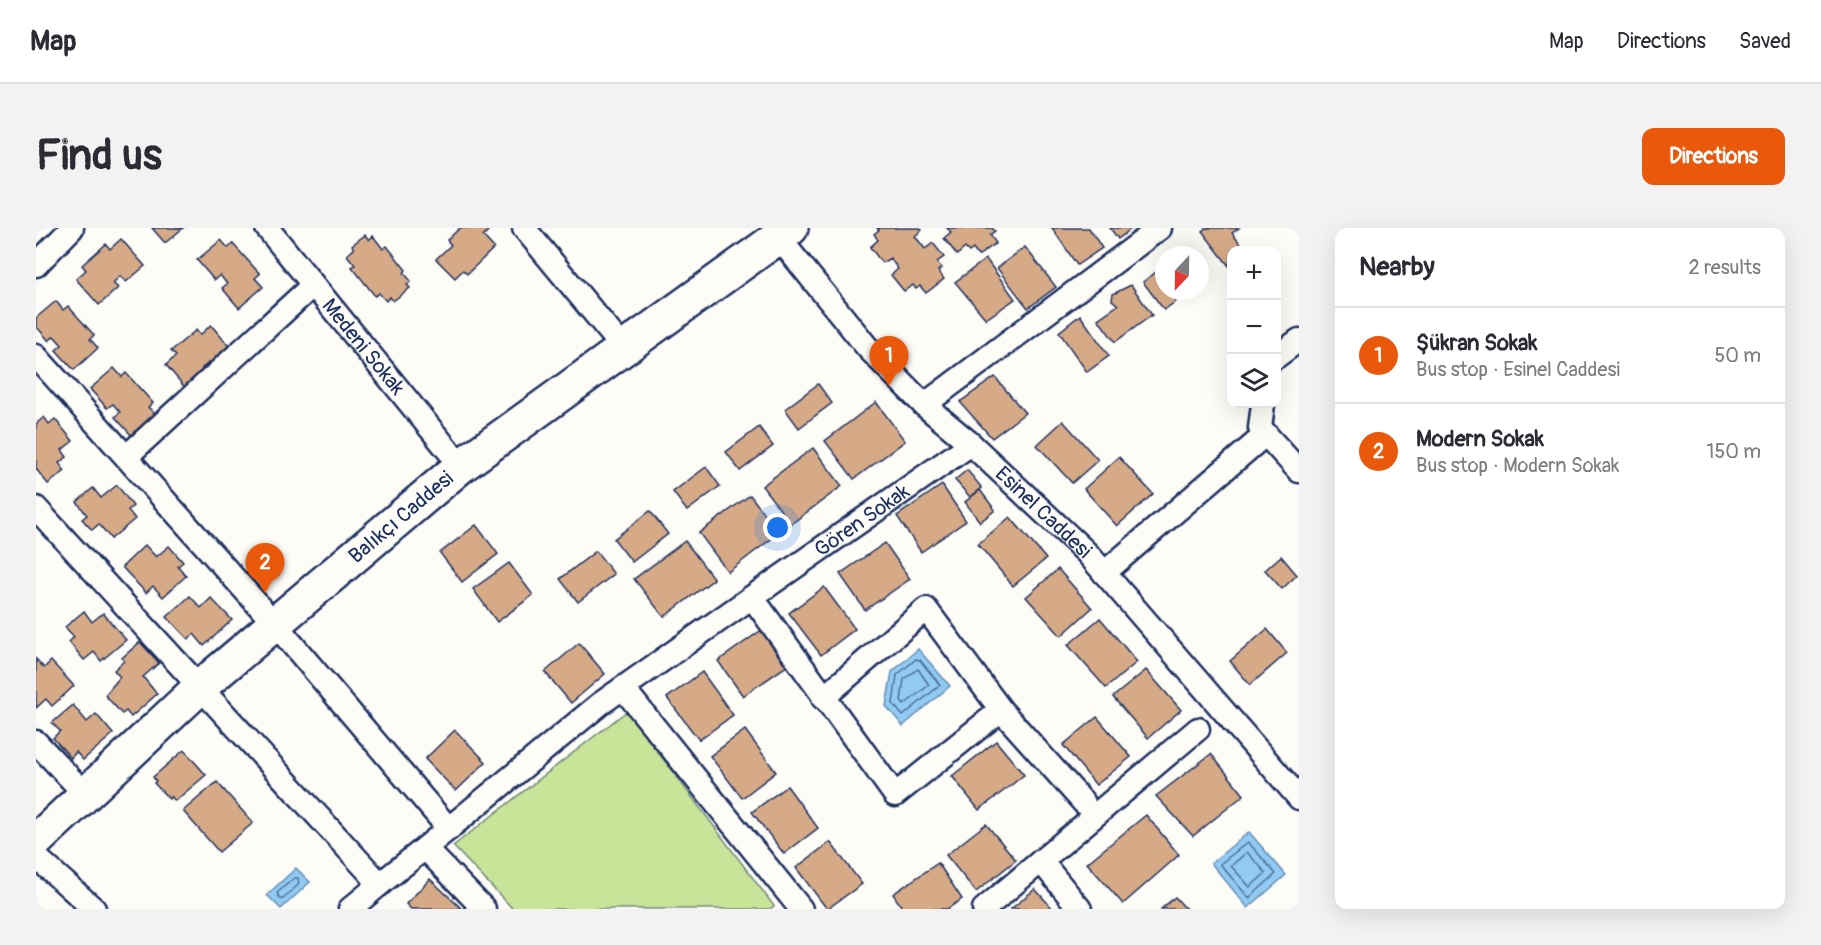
<!DOCTYPE html>
<meta charset="utf-8">
<style>
:root{--surface:#fff;--page:#f2f2f3;--text:#2b2b33;--muted:#7c7c81;--line:#e1e1e2;--accent:#ea580c}
body{margin:0;font-family:Pangolin,sans-serif;background:var(--page);color:var(--text)}
.controls{position:absolute;right:18px;top:18px;display:grid;overflow:hidden;border-radius:12px;box-shadow:0 6px 24px #0002}
.controls button{width:54px;height:54px;display:grid;place-items:center;padding:0;border:0;border-bottom:2px solid var(--line);background:var(--surface);color:var(--text);font:30px sans-serif}
.compass{position:absolute;left:1119px;top:18px;width:54px;height:54px;border-radius:50%;background:var(--surface);box-shadow:0 6px 24px #0002;rotate:202deg}
.you{position:absolute;left:742px;top:300px;width:21px;height:21px;margin:-15px;border:4px solid #fff;border-radius:50%;background:#1a73e8;box-shadow:0 0 0 9px #1a73e833}
.badge{display:grid;place-items:center;width:39px;height:39px;border-radius:50%;background:var(--accent);color:#fff;font-size:20px;font-weight:700}
.pin{position:absolute;translate:-50% -50px;filter:drop-shadow(0 2px 3px #0008)}
.pin::after{content:'';position:absolute;top:32px;width:21px;height:18px;background:inherit;clip-path:polygon(0 0,100% 0,50% 100%)}
.list{margin:0;padding:0;list-style:none}
h2{display:flex;justify-content:space-between;align-items:center;height:78px;margin:0;padding:0 24px;font-size:26px}
h2 small{font-size:20px;font-weight:400;color:var(--muted)}
.list li{display:grid;grid-template-columns:39px 1fr auto;gap:18px;align-items:center;box-sizing:border-box;height:96px;padding:0 24px;border-top:2px solid var(--line)}
.list b{display:block;font-size:22px;white-space:nowrap}
.list p{margin:0;font-size:20px;white-space:nowrap;color:var(--muted)}
.list em{font-size:20px;font-style:normal;color:var(--muted)}
.icon{flex:none;width:33px;height:33px;fill:none;stroke:currentColor;stroke-width:2;stroke-linecap:round;stroke-linejoin:round}
.map{position:relative;flex:none;width:1263px;height:681px;overflow:hidden;border-radius:12px}
header{display:flex;align-items:center;gap:36px;box-sizing:border-box;height:84px;padding:0 30px;background:var(--surface);border-bottom:2px solid var(--line)}
header strong{font-size:28px}
nav{display:flex;gap:33px;margin-inline-start:auto;font-size:21px}
.intro{display:flex;align-items:center;justify-content:space-between;box-sizing:border-box;height:144px;padding:0 36px}
h1{margin:0;font-size:42px}
.button{padding:15px 27px;border-radius:12px;background:var(--accent);color:#fff;font-size:21px;font-weight:700}
main{display:flex;gap:36px;padding:0 36px}
aside{flex:1;background:var(--surface);border-radius:12px;box-shadow:0 6px 24px #0002}
.map>svg:first-child{display:block}
</style>
<header>
<strong>Map</strong>
<nav><a>Map</a><a>Directions</a><a>Saved</a></nav>
</header>
<div class="intro"><h1>Find us</h1><a class="button">Directions</a></div>
<main>
<div class="map">
<svg width="1263" height="681" viewBox="0 0 1263 681">
<rect width="100%" height="100%" fill="#fdfcf7"/>
<filter id="ink" filterUnits="userSpaceOnUse"><feTurbulence type="fractalNoise" baseFrequency=".0167" numOctaves="2"/><feDisplacementMap in="SourceGraphic" scale="12" xChannelSelector="R" yChannelSelector="G"/><feConvolveMatrix kernelMatrix="1 2 1 2 8 2 1 2 1" color-interpolation-filters="sRGB"/></filter>
<g filter="url(#ink)">
<!-- green -->
<polygon fill="#c9e399" stroke="#72897c" stroke-width="1.5" points="591,483 738,678 734,681 477,681 417,618"/>
<!-- water -->
<g fill="#92cbf2" stroke="#628db7" stroke-width="1.5">
<polygon points="882,421 914,458 867,498 850,478 856,444"/>
<polygon points="1213,604 1250,647 1212,680 1175,635"/>
<polygon points="260,640 274,654 245,681 231,667"/>
</g>
<g fill="none" stroke-linecap="round" stroke-linejoin="round">
<!-- shore -->
<g stroke="#4b6d99" stroke-width="1.5">
<polygon points="880,431 884,432 904,457 867,488 857,476 861,447"/>
<polygon points="882,441 893,457 868,477 865,473 868,451"/>
<polygon points="1212,614 1240,646 1213,670 1184,636"/>
<polygon points="1211,624 1230,645 1214,659 1195,638"/>
<polygon points="258,650 262,650 263,656 247,671 244,671 241,665"/>
</g>
</g>
<!-- building -->
<g fill="#d6aa87" stroke="#1b2f5e" stroke-width="1.5">
<polygon points="116,0 147,0 129,15"/>
<polygon points="424,0 449,0 452,3 447,8 458,20 431,46 427,42 419,50 400,31 415,17 411,12"/>
<polygon points="841,0 884,0 886,2 879,8 889,21 897,15 908,29 901,34 906,40 902,43 908,51 890,65 884,58 880,61 877,57 868,63 855,47 862,41 854,30 846,35 834,19 842,12 838,6 843,2"/>
<polygon points="911,0 956,0 959,3 954,7 960,15 942,28 937,21 933,24 929,20 921,27 908,10 915,4"/>
<polygon points="1016,0 1053,0 1066,20 1041,37"/>
<polygon points="1074,0 1096,0 1082,11"/>
<polygon points="1170,0 1203,0 1196,5 1209,22 1196,22 1193,38 1166,3"/>
<polygon points="329,7 333,12 337,8 347,21 351,18 370,42 368,45 375,53 371,57 374,60 357,73 354,69 350,73 343,65 339,68 316,39 319,37 311,27 318,21 316,17"/>
<polygon points="85,11 109,38 90,54 84,48 77,55 82,60 63,77 40,51 50,42 46,37 70,16 74,21"/>
<polygon points="185,12 192,20 197,16 224,46 219,50 227,59 203,80 186,60 191,56 184,47 178,52 161,32"/>
<polygon points="989,19 1020,59 992,80 961,40"/>
<polygon points="950,31 979,71 950,91 919,54"/>
<polygon points="1128,38 1128,63 1154,63 1128,82 1107,54"/>
<polygon points="1095,57 1116,87 1079,114 1062,91 1082,77 1076,72 1077,66"/>
<polygon points="20,73 27,82 32,78 58,107 54,111 62,120 38,142 20,122 26,117 18,108 13,113 0,98 0,90"/>
<polygon points="1044,87 1073,128 1051,144 1023,104"/>
<polygon points="175,97 198,124 180,140 174,134 166,140 172,147 152,163 130,137 140,128 135,123 160,102 164,107"/>
<polygon points="78,140 86,149 90,145 117,175 112,179 121,188 97,209 79,189 84,184 77,176 71,180 54,161"/>
<polygon points="959,149 989,185 956,210 924,174"/>
<polygon points="782,156 796,175 763,200 749,181"/>
<polygon points="840,174 869,213 818,251 789,213"/>
<polygon points="8,189 13,196 19,191 37,213 26,222 31,229 23,235 29,243 12,256 0,241 0,196"/>
<polygon points="1027,193 1062,232 1036,255 1001,217"/>
<polygon points="723,199 737,218 704,243 690,224"/>
<polygon points="777,220 806,258 755,296 726,258"/>
<polygon points="1083,229 1117,266 1081,298 1048,261"/>
<polygon points="670,239 684,258 651,283 637,264"/>
<polygon points="931,242 946,260 934,269 919,252"/>
<polygon points="81,257 97,278 92,282 99,291 75,311 63,296 56,302 46,291 51,287 41,274 57,260 65,270"/>
<polygon points="906,257 930,293 885,324 861,288"/>
<polygon points="944,262 959,282 944,294 929,274"/>
<polygon points="714,267 743,305 692,344 663,305"/>
<polygon points="614,283 632,306 596,334 578,311"/>
<polygon points="974,289 1010,331 977,358 942,316"/>
<polygon points="440,297 462,326 426,354 404,325"/>
<polygon points="649,313 678,351 628,389 598,351"/>
<polygon points="849,315 874,351 829,382 804,346"/>
<polygon points="109,317 120,329 133,318 147,334 142,338 150,348 127,369 117,358 110,365 86,339"/>
<polygon points="560,323 578,346 542,374 524,351"/>
<polygon points="1245,328 1261,347 1246,361 1229,342"/>
<polygon points="473,335 497,367 461,394 437,361"/>
<polygon points="1022,341 1056,380 1025,408 990,369"/>
<polygon points="788,359 819,401 785,427 753,385"/>
<polygon points="154,368 165,380 175,370 196,392 168,418 158,406 152,411 131,389"/>
<polygon points="48,383 56,394 67,385 90,412 65,433 58,424 48,432 33,414 38,409 29,399"/>
<polygon points="1064,390 1101,434 1070,460 1032,417"/>
<polygon points="727,401 752,437 707,468 682,433"/>
<polygon points="1231,401 1251,425 1214,457 1194,433"/>
<polygon points="104,414 123,435 107,449 121,466 95,489 90,483 86,486 69,467 84,449 78,442 88,433 86,430"/>
<polygon points="543,415 569,446 535,475 509,444"/>
<polygon points="0,431 8,440 15,433 38,458 16,478 10,471 0,480"/>
<polygon points="1110,442 1145,482 1112,510 1077,469"/>
<polygon points="666,444 697,487 663,512 631,470"/>
<polygon points="37,477 51,494 60,486 77,506 47,532 40,524 35,530 17,510 24,503 16,495"/>
<polygon points="1061,489 1095,529 1060,557 1027,517"/>
<polygon points="419,502 450,534 420,563 389,531"/>
<polygon points="709,502 740,544 706,570 674,528"/>
<polygon points="960,513 988,547 943,582 916,548"/>
<polygon points="148,522 170,547 139,573 135,568 133,571 118,555 120,553 117,549"/>
<polygon points="1175,526 1208,567 1157,608 1120,568"/>
<polygon points="181,554 217,595 183,624 147,583"/>
<polygon points="751,558 782,600 748,626 716,584"/>
<polygon points="1110,587 1143,627 1087,676 1051,635"/>
<polygon points="950,596 980,632 940,664 910,627"/>
<polygon points="794,614 826,656 791,681 760,640"/>
<polygon points="902,635 926,671 911,681 867,681 857,666"/>
<polygon points="394,651 426,681 375,681 370,676"/>
<polygon points="999,661 1017,681 975,681"/>
<polygon points="1139,669 1150,681 1125,681"/>
</g>
<g fill="none" stroke-linecap="round" stroke-linejoin="round">
<defs>
<g id="minor">
<path id="s1" d="M 231,0 L 425,238"/>
<polyline points="488,0 588,121"/>
<path id="s2" d="M 743,10 L 831,119 L 888,177 L 935,216 L 1052,326 L 1263,570"/>
<polyline points="0,37 36,0"/>
<polyline points="0,128 240,397 413,601"/>
<polyline points="1240,129 1263,112"/>
<polyline points="1227,176 1224,200 1263,243"/>
<polyline points="888,177 1124,0"/>
<polyline points="91,228 277,57"/>
<polyline points="0,280 344,656 389,620 448,681"/>
<polyline points="1068,345 1230,206"/>
<path id="s3" d="M 716,369 L 935,216"/>
<polyline points="587,460 765,681"/>
<polyline points="965,482 1048,575"/>
<polyline points="0,514 49,566"/>
<polyline points="389,620 564,476 716,369 859,567 965,482 890,381 787,470"/>
<polyline points="0,629 58,681"/>
<polyline points="1005,633 1044,681"/>
<polyline points="314,681 344,656"/>
<polyline points="948,681 1162,501"/>
</g>
<g id="secondary">
<path id="s4" d="M 0,613 L 163,460 L 425,238 L 755,0"/>
</g>
</defs>
<!-- minor casing -->
<use href="#minor" stroke="#1b2f5e" stroke-width="27"/>
<!-- secondary casing -->
<use href="#secondary" stroke="#1b2f5e" stroke-width="38"/>
<!-- minor -->
<use href="#minor" stroke="#fdfcf7" stroke-width="22"/>
<!-- secondary -->
<use href="#secondary" stroke="#fdfcf7" stroke-width="33"/>
</g>
</g>
<g text-anchor="middle" stroke-width="4.5" stroke-linejoin="round" paint-order="stroke">
<!-- street labels -->
<g font-size="21" fill="#1b2f5e" stroke="#fdfcf7">
<text dy="7" stroke="none"><textPath href="#s1" startOffset="153">Medeni Sokak</textPath></text>
<text dy="7" stroke="none"><textPath href="#s2" startOffset="382">Esinel Caddesi</textPath></text>
<text dy="7" stroke="none"><textPath href="#s4" startOffset="488">Balıkçı Caddesi</textPath></text>
<text dy="7" stroke="none"><textPath href="#s3" startOffset="134">Gören Sokak</textPath></text>
</g>
</g>
</svg>
<div class="controls">
<button>+</button>
<button>−</button>
<button><svg class="icon" aria-label="layers" viewBox="0 0 24 24"><path d="M12 4l9 5-9 5-9-5zM3 14l9 5 9-5"/></svg></button>
</div>
<svg class="compass" viewBox="-18 -18 36 36"><path d="M0-13l5 13h-10z" fill="#e53935"/><path d="M0 13l5-13h-10z" fill="#7c7c81"/></svg>
<div class="you"></div>
<div class="pin badge" style="left:853px;top:158px">1</div>
<div class="pin badge" style="left:229px;top:365px">2</div>
</div>
<aside>
<h2>Nearby<small>2 results</small></h2>
<ul class="list">
<li><span class="badge">1</span><div><b>Şükran Sokak</b><p>Bus stop · Esinel Caddesi</p></div><em>50 m</em></li>
<li><span class="badge">2</span><div><b>Modern Sokak</b><p>Bus stop · Modern Sokak</p></div><em>150 m</em></li>
</ul>
</aside>
</main>
